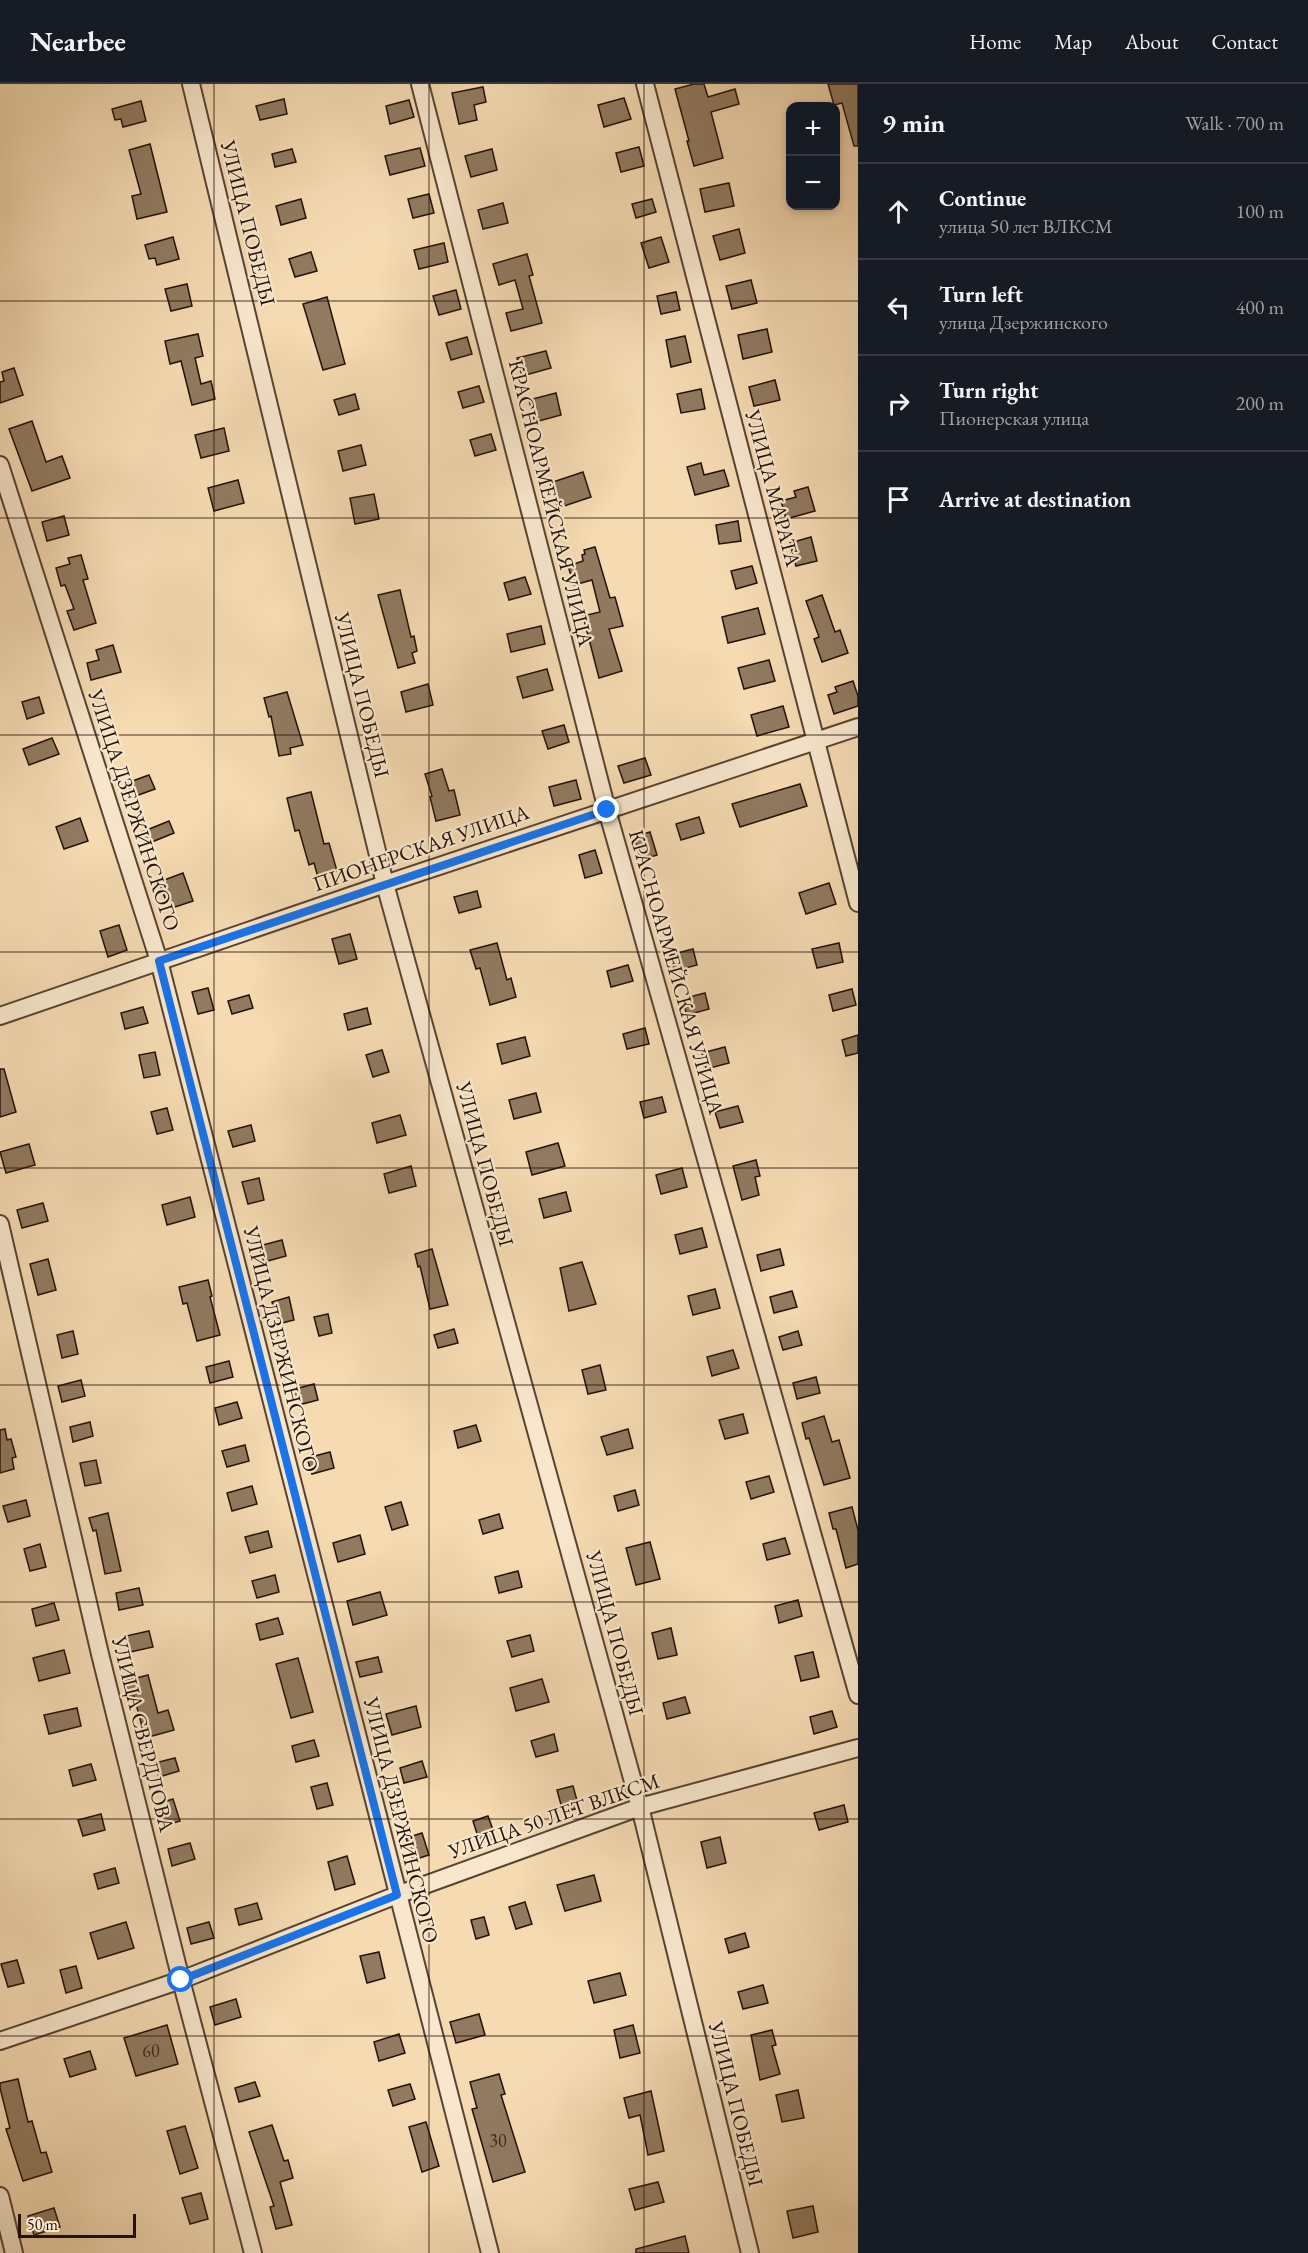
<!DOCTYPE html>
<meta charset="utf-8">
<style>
:root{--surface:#171b24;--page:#242831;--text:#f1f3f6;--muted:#9ea1a6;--line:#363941}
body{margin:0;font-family:"EB Garamond",serif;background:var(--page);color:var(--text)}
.controls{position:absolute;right:18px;top:18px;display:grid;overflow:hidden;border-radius:12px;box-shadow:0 3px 9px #0003}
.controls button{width:54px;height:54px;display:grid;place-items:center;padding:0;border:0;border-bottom:2px solid var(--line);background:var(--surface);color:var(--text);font:30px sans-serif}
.scale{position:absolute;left:18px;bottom:15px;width:118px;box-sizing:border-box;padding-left:6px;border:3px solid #241108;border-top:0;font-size:16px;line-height:21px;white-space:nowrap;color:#241108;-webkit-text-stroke:4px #f8e7cd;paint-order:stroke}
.stop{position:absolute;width:18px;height:18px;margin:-14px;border:4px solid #1a73e8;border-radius:50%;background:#fff}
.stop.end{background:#1a73e8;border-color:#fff;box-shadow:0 2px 6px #0008}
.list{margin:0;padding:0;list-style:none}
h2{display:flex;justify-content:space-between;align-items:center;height:78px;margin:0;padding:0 24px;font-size:26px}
h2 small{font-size:20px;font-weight:400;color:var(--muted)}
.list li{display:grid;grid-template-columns:39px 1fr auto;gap:18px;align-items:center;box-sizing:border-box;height:96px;padding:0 24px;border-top:2px solid var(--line)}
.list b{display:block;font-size:22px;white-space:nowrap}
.list p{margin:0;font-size:20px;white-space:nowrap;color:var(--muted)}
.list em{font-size:20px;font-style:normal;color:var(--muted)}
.icon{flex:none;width:33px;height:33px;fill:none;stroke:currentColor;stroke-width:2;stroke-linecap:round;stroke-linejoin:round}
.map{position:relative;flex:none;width:858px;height:2169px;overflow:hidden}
header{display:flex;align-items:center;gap:36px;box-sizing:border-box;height:84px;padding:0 30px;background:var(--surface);border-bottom:2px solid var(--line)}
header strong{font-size:28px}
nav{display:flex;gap:33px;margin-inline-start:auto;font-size:21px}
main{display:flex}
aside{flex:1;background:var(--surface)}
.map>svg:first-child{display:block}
</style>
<header>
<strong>Nearbee</strong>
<nav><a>Home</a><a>Map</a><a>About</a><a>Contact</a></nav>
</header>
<main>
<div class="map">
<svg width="858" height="2169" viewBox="0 0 858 2169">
<rect width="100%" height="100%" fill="#f5dab2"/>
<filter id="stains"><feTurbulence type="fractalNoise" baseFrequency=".00333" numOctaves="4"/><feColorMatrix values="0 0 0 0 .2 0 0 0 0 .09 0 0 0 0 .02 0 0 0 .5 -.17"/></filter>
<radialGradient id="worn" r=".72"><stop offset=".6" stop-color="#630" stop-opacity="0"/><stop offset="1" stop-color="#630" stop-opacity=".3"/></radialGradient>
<!-- building -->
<g fill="#917a60" stroke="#241108" stroke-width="1.5">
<polygon points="694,0 704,0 708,13 735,5 739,20 711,28 723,74 694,82 687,57 689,57 675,5"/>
<polygon points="828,0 858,0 858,62 854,62 842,19 834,21"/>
<polygon points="483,3 486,18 474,21 477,36 459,40 452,9"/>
<polygon points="624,14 631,35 604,43 598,21"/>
<polygon points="284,15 287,30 260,36 256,22"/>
<polygon points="409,16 414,33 390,40 386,22"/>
<polygon points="141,17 146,37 123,43 121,35 115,36 112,25"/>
<polygon points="150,60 167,128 137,135 132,112 141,110 129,66"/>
<polygon points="639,63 644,82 621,88 616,69"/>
<polygon points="420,64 425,82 390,91 385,72"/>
<polygon points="292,65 296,78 275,83 272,70"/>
<polygon points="492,65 497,86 471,93 465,72"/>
<polygon points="729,99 734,122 705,128 700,105"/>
<polygon points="429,110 434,129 413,134 408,115"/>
<polygon points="301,115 306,134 281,141 276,122"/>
<polygon points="652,115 656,128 636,134 632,120"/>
<polygon points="503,119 508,139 483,145 478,126"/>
<polygon points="739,145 745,169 720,176 713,152"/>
<polygon points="173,153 179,175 157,181 155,174 149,175 145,161"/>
<polygon points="661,153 669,178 649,184 641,159"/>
<polygon points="444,159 448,178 419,185 414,166"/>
<polygon points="311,168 317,187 295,193 289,175"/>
<polygon points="527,170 533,191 529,192 542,239 511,247 506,229 523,225 515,196 499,201 493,180"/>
<polygon points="751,196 757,219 732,225 726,202"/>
<polygon points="187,200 192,222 171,227 165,205"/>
<polygon points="456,206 461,225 439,231 433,212"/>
<polygon points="676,208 680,226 661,230 657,212"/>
<polygon points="327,213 345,280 323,286 303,220"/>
<polygon points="767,245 772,268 743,275 738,251"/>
<polygon points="198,250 203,272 195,274 201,300 211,297 215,315 192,321 181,277 170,280 165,257"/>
<polygon points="685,252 691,278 671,283 666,256"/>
<polygon points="467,253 472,270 451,276 446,259"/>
<polygon points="546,267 551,284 522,292 517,274"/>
<polygon points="14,284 23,311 0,319 0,298 4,297 2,288"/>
<polygon points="775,296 780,316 754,322 749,303"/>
<polygon points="479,302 484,318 463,324 458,308"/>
<polygon points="701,305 705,325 681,329 677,310"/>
<polygon points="556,309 561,331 535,338 529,316"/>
<polygon points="355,310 359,325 339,331 334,316"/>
<polygon points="32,337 46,378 62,372 70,394 32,407 9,345"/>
<polygon points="224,344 229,367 201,374 195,351"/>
<polygon points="491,350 496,366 475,372 470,356"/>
<polygon points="361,361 366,381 343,387 338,367"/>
<polygon points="701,379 704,391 724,386 729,402 695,411 687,383"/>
<polygon points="583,388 591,413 558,424 550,399"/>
<polygon points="238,396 244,419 214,427 208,404"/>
<polygon points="808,403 815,427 786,435 781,417 796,413 794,407"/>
<polygon points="374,410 379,435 355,440 350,414"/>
<polygon points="64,432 69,451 47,457 42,438"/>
<polygon points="738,437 741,457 719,460 716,441"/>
<polygon points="811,453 817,477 796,482 790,459"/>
<polygon points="595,463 610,514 615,513 623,542 609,545 622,587 599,594 583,532 600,528 592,496 574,501 568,482 583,477 582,471 585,470 584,466"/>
<polygon points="81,471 88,495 83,496 96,539 74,546 67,527 74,525 65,501 61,502 56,484 70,480 68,474"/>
<polygon points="752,482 757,499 736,505 731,487"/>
<polygon points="525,493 531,510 509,516 504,499"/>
<polygon points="400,506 411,553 414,552 417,567 412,569 415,579 398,584 378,511"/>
<polygon points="822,511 835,548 840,546 848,569 822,578 814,555 819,553 806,517"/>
<polygon points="758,524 765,550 728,559 722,533"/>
<polygon points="541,542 545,560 511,568 507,550"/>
<polygon points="113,561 121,588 91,596 87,579 99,576 96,566"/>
<polygon points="769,576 775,597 744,605 738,584"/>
<polygon points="547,585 553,606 523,614 517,593"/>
<polygon points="853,597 858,612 858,622 834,630 828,611 837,608 835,603"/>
<polygon points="428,600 433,621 406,628 401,608"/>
<polygon points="287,608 303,661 290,664 291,670 279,672 271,632 269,633 264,614"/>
<polygon points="39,613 44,629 27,635 22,618"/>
<polygon points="783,622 789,643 757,652 751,631"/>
<polygon points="564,641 569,658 548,665 542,647"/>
<polygon points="52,654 59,670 29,681 23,665"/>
<polygon points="645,674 651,691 624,699 618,682"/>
<polygon points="442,685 449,707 454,706 460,731 436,737 430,713 432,712 425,690"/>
<polygon points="149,691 155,705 133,713 127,699"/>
<polygon points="576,696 581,715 554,722 549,703"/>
<polygon points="800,700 807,722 740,743 732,720"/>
<polygon points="311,708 324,760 329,759 337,787 318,793 314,779 309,781 299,746 295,747 287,714"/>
<polygon points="699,733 704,749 681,756 676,740"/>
<polygon points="80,734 88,757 64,765 56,743"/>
<polygon points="169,737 174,749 147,760 142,748"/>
<polygon points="650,748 657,771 641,776 634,753"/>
<polygon points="595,766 602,789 585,794 579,771"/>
<polygon points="183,789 193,817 169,825 159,798"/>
<polygon points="829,799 836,820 806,830 799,809"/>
<polygon points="477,807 481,823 459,829 454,813"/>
<polygon points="119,841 127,866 108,873 100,847"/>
<polygon points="350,850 357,875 339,880 332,855"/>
<polygon points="497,859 507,896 511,894 516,913 490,921 480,884 476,885 470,866"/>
<polygon points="839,859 843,878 817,884 812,865"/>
<polygon points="693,865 697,881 674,887 670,871"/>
<polygon points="628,881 633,897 611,903 607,887"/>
<polygon points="208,904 214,926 198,930 192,908"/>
<polygon points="852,905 856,921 833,927 829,911"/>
<polygon points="705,909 709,925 687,931 682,915"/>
<polygon points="249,911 253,924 232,930 228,917"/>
<polygon points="143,923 148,939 125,945 121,929"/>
<polygon points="367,924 371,940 348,946 344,930"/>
<polygon points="645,944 649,960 627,965 623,950"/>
<polygon points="858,951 858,969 846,972 842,956"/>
<polygon points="525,953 530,972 502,980 497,960"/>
<polygon points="725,963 729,979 706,985 702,969"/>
<polygon points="382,966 389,988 373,993 366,971"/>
<polygon points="155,968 160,991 144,994 139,971"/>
<polygon points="0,985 4,985 16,1028 0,1033"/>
<polygon points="536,1009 541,1028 514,1035 509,1016"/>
<polygon points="662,1013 666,1028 644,1034 640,1018"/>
<polygon points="738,1022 743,1038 720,1044 715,1028"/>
<polygon points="167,1024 173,1046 157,1050 151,1028"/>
<polygon points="400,1031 406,1051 377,1059 372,1039"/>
<polygon points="251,1041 255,1057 233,1063 228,1047"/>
<polygon points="558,1059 565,1082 532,1091 526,1068"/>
<polygon points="29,1060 35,1081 6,1089 0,1068"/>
<polygon points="756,1076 760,1092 755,1093 759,1111 742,1116 733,1082"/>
<polygon points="411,1082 416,1102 389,1109 384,1090"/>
<polygon points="682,1084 687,1103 661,1110 656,1091"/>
<polygon points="259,1094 264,1116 248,1120 242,1098"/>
<polygon points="566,1108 571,1127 544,1134 539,1115"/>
<polygon points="190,1113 195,1133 167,1141 162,1121"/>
<polygon points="43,1119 48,1137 22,1144 17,1126"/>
<polygon points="702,1144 707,1163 680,1170 675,1151"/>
<polygon points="282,1156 286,1172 264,1178 259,1162"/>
<polygon points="432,1165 448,1221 430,1225 420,1182 418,1183 415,1170"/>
<polygon points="780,1165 784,1181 761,1187 757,1171"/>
<polygon points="48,1175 56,1206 38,1211 30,1180"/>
<polygon points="582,1178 596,1220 569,1227 560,1184"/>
<polygon points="208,1196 212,1212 210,1213 220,1251 197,1257 187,1219 183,1220 179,1203"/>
<polygon points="715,1205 720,1224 693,1231 688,1212"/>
<polygon points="792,1207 797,1223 774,1229 770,1213"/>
<polygon points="289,1213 294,1236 278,1240 272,1218"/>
<polygon points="328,1230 332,1249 319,1252 314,1233"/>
<polygon points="454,1245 458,1259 438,1264 434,1251"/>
<polygon points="73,1247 78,1270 62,1274 57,1251"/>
<polygon points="798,1247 802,1261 783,1266 779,1253"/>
<polygon points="733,1266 739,1284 712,1292 707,1273"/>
<polygon points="229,1277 233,1293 210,1299 206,1283"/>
<polygon points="600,1281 606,1306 588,1310 582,1286"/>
<polygon points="816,1293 820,1309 797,1315 793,1299"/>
<polygon points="81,1296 85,1312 62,1318 58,1302"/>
<polygon points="314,1300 318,1316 295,1322 291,1306"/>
<polygon points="237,1318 242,1334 219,1341 215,1324"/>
<polygon points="743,1330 748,1349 725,1355 719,1336"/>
<polygon points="824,1332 832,1358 839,1356 850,1394 824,1401 809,1354 806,1355 802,1339"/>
<polygon points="90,1338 93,1352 73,1358 70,1343"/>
<polygon points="476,1341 481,1357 458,1364 454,1347"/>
<polygon points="5,1345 7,1356 11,1355 16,1373 12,1374 14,1385 0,1389 0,1346"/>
<polygon points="628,1345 633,1364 607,1371 601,1353"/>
<polygon points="245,1361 249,1377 227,1383 222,1367"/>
<polygon points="330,1368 334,1384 312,1390 307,1374"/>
<polygon points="96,1376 101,1399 85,1402 80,1379"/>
<polygon points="769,1392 774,1408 751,1415 746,1398"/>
<polygon points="252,1402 257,1420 232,1427 227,1409"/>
<polygon points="635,1406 639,1421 618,1427 614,1412"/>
<polygon points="26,1416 30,1432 8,1438 3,1422"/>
<polygon points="401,1418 408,1441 392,1446 385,1423"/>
<polygon points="852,1423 858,1446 858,1480 846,1484 836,1445 833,1445 829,1429"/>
<polygon points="108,1429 121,1487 105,1490 96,1446 93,1447 89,1434"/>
<polygon points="499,1430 503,1444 483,1450 479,1436"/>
<polygon points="268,1447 272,1463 250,1469 245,1453"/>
<polygon points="360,1451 365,1470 338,1478 333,1459"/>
<polygon points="785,1454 790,1470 767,1476 763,1460"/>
<polygon points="650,1458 660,1495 636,1501 626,1464"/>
<polygon points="40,1460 46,1483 30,1487 24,1465"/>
<polygon points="518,1487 522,1503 499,1509 495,1493"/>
<polygon points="275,1491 279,1508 257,1514 252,1497"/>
<polygon points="139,1504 143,1521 119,1526 116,1509"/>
<polygon points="380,1508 387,1531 353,1541 347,1517"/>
<polygon points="798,1516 802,1532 779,1539 775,1522"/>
<polygon points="54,1519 59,1536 36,1542 32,1525"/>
<polygon points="278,1534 283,1550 260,1556 256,1540"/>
<polygon points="671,1544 677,1571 658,1575 652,1549"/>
<polygon points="149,1547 153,1563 130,1568 126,1552"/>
<polygon points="530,1551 534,1567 512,1573 507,1557"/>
<polygon points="64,1566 70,1589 39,1597 33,1574"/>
<polygon points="813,1568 819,1593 801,1597 795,1572"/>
<polygon points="378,1573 382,1588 360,1593 356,1578"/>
<polygon points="298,1574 313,1628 291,1634 276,1580"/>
<polygon points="148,1591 158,1629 168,1626 174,1646 145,1654 134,1612 130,1613 125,1597"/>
<polygon points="542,1595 549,1618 516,1627 510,1604"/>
<polygon points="685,1613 690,1629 667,1635 663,1619"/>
<polygon points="416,1622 421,1643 392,1651 386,1630"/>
<polygon points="77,1624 81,1642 49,1650 44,1631"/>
<polygon points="832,1627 837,1643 814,1650 810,1633"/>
<polygon points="554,1650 558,1667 536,1673 531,1657"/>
<polygon points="314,1656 319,1672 296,1678 292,1662"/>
<polygon points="175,1674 179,1687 159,1693 155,1679"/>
<polygon points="422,1677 427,1693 404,1699 400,1684"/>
<polygon points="91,1680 96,1696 73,1702 69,1686"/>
<polygon points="327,1699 333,1721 317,1725 311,1703"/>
<polygon points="573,1702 579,1724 563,1728 557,1706"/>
<polygon points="173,1715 180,1737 164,1742 157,1720"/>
<polygon points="844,1721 848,1738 819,1746 814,1729"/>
<polygon points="101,1730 105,1746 83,1752 78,1736"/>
<polygon points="488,1732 496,1754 480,1759 473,1737"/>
<polygon points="422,1749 429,1771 413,1776 406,1754"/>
<polygon points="720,1753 726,1779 707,1784 701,1758"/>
<polygon points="190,1759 195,1775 172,1782 168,1765"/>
<polygon points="347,1772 355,1800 335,1806 328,1778"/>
<polygon points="115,1784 119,1799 98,1805 94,1790"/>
<polygon points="594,1791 601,1817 565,1827 557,1801"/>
<polygon points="525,1818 532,1840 516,1845 509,1823"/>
<polygon points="257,1819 262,1835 239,1841 235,1825"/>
<polygon points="484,1833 489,1851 476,1855 471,1836"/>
<polygon points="126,1838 134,1864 98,1875 90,1849"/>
<polygon points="209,1838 214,1854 191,1860 187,1844"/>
<polygon points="745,1849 749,1863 729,1869 725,1855"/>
<polygon points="379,1868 385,1894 367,1899 360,1872"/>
<polygon points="17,1876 24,1899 8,1903 1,1880"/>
<polygon points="76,1882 82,1904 66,1909 60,1886"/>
<polygon points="620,1889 626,1911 594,1919 588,1897"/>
<polygon points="763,1901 768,1919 743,1925 738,1908"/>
<polygon points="236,1915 241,1933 215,1941 210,1923"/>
<polygon points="479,1930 485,1951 456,1959 450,1938"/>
<polygon points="167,1941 178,1980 136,1992 124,1954"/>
<polygon points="633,1941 640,1969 620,1974 614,1946"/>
<polygon points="772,1946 776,1961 772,1962 780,1990 760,1996 751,1951"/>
<polygon points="399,1950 405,1969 379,1977 374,1958"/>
<polygon points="90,1967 96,1985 70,1993 64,1975"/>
<polygon points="499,1990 505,2010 501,2011 525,2088 493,2098 472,2025 477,2024 470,1998"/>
<polygon points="18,1995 28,2038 32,2037 41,2069 46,2068 52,2088 23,2097 6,2045 10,2044 0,2004 0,1999"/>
<polygon points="255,1998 260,2012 239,2018 235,2004"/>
<polygon points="410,2000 415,2015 393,2022 388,2006"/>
<polygon points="798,2006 804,2034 782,2038 776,2011"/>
<polygon points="651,2007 664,2067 648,2071 640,2031 629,2034 624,2014"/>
<polygon points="426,2038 439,2082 422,2088 409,2043"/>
<polygon points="272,2041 284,2077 288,2076 293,2094 280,2098 292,2141 276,2145 270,2123 274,2122 249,2048"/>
<polygon points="185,2042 198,2084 180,2090 167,2047"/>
<polygon points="658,2098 664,2118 635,2126 629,2105"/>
<polygon points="201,2109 208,2135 190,2140 182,2114"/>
<polygon points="813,2122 818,2148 793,2154 787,2127"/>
<polygon points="54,2124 60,2143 34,2151 28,2132"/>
<polygon points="685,2152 689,2169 636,2169 636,2165"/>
</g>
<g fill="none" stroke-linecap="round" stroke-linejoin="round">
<defs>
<g id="street">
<polyline points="191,0 385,800 640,1723 750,2169"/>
<polyline points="420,0 607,726 858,1611"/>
<polyline points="645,0 858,819"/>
<polyline points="0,381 159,877 490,2169"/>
<polyline points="0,932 385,800 858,643"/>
<polyline points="0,1140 100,1570 181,1896 253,2169"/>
<polyline points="0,1957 181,1896 397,1811 640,1723 858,1664"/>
<polyline points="0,2112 14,2169"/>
</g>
</defs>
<!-- street casing -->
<use href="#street" stroke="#584332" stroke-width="20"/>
<!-- street -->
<use href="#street" stroke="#f8e7cd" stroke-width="16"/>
</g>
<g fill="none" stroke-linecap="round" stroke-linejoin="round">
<!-- route -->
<polyline stroke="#1a73e8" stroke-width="8" points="181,1896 397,1811 159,877 607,726"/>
</g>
<!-- grid -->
<path fill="none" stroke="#241108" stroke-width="1.5" stroke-opacity="0.55" d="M 214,0 L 214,2169M 429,0 L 429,2169M 644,0 L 644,2169M 0,217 L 858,217M 0,434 L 858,434M 0,651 L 858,651M 0,868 L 858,868M 0,1084 L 858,1084M 0,1301 L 858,1301M 0,1518 L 858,1518M 0,1735 L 858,1735M 0,1952 L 858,1952"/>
<g text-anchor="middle" stroke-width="4.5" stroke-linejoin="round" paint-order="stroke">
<!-- number labels -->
<g font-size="18" fill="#3f2b1e">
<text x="151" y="1973">60</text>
<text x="498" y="2063">30</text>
</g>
<!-- street labels -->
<g font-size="21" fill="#241108" stroke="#f8e7cd">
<text transform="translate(248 139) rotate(76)" y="7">УЛИЦА ПОБЕДЫ</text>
<text transform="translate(773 404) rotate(75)" y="7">УЛИЦА МАРАТА</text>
<text transform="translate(551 419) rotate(76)" y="7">КРАСНОАРМЕЙСКАЯ УЛИЦА</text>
<text transform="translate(362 611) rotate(76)" y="7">УЛИЦА ПОБЕДЫ</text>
<text transform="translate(134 726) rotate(72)" y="7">УЛИЦА ДЗЕРЖИНСКОГО</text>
<text transform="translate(421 764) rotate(-19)" y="7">ПИОНЕРСКАЯ УЛИЦА</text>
<text transform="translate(676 888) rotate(74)" y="7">КРАСНОАРМЕЙСКАЯ УЛИЦА</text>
<text transform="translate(485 1080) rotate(75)" y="7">УЛИЦА ПОБЕДЫ</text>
<text transform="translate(281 1265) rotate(76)" y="7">УЛИЦА ДЗЕРЖИНСКОГО</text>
<text transform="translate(615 1549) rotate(75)" y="7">УЛИЦА ПОБЕДЫ</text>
<text transform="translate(143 1650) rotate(76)" y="7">УЛИЦА СВЕРДЛОВА</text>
<text transform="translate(554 1732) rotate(-19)" y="7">УЛИЦА 50 ЛЕТ ВЛКСМ</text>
<text transform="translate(401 1736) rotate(76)" y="7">УЛИЦА ДЗЕРЖИНСКОГО</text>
<text transform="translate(736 2020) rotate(76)" y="7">УЛИЦА ПОБЕДЫ</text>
</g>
</g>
<rect width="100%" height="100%" filter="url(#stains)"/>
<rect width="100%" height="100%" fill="url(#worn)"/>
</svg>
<div class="controls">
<button>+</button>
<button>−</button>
</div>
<div class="scale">50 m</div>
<div class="stop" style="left:181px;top:1896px"></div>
<div class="stop end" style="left:607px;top:726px"></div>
</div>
<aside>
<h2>9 min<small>Walk · 700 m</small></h2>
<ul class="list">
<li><svg class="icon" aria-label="ahead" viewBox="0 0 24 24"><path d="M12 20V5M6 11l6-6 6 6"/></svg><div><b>Continue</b><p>улица 50 лет ВЛКСМ</p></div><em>100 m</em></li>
<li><svg class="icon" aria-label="left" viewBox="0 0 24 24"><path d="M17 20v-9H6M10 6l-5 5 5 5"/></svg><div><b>Turn left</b><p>улица Дзержинского</p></div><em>400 m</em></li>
<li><svg class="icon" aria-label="right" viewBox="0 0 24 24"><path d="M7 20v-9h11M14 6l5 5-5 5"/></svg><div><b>Turn right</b><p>Пионерская улица</p></div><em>200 m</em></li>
<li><svg class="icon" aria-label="arrive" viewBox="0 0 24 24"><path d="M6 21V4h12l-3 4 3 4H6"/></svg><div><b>Arrive at destination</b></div></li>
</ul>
</aside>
</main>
